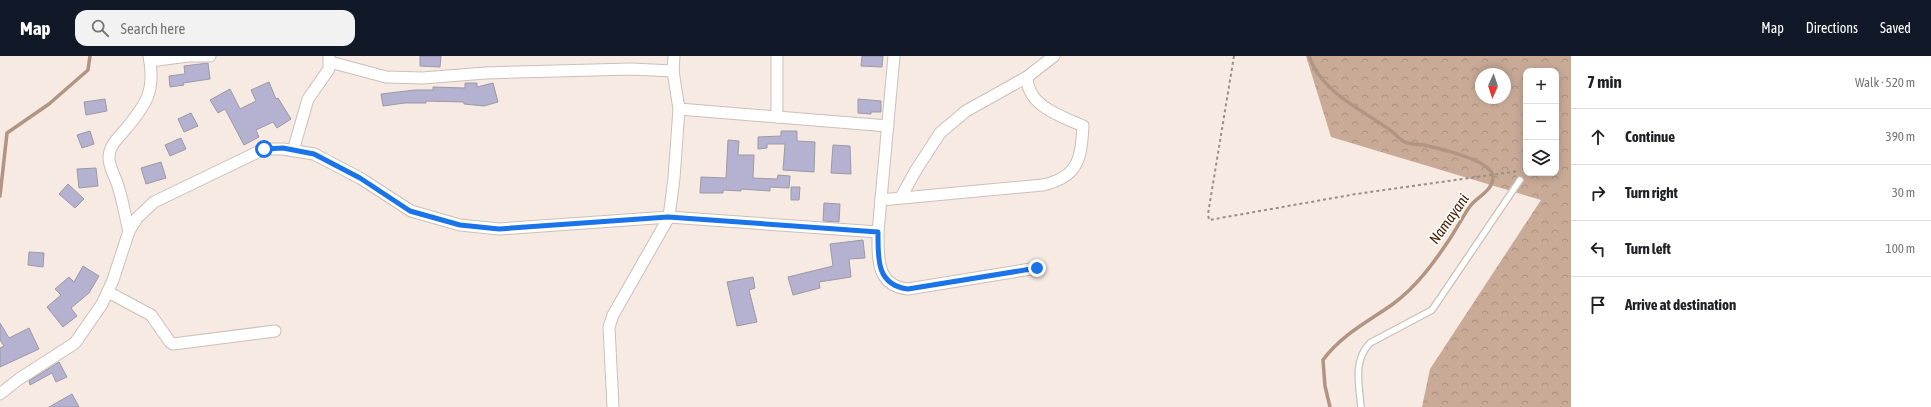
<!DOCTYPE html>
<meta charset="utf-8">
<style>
:root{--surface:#fff;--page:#f2f2f2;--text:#202124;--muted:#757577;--line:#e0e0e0;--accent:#111827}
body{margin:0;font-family:"Asap Condensed",sans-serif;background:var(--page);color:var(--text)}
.controls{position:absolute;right:12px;top:12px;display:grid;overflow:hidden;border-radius:8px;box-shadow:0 2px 10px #0003}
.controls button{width:36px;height:36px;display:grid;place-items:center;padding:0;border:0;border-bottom:1px solid var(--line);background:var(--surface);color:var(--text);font:20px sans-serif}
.compass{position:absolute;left:1475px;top:12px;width:36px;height:36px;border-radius:50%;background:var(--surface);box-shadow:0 2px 10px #0003;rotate:183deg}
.stop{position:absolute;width:12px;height:12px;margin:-9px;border:3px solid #1a73e8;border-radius:50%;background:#fff}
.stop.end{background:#1a73e8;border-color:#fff;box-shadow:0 1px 4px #0008}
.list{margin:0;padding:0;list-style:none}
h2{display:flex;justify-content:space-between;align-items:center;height:52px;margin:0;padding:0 16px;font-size:17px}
h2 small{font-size:13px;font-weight:400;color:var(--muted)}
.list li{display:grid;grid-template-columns:26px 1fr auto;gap:12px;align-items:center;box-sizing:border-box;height:56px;padding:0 16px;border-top:1px solid var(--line)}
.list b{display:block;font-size:15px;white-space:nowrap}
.list em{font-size:13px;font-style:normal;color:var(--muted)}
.icon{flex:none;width:22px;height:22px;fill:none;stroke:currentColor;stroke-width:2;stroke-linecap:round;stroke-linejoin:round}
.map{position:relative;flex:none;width:1571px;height:351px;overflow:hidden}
header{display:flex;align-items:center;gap:24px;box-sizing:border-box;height:56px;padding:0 20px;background:var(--accent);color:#fff}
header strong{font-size:19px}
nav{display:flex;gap:22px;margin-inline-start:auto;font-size:14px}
.search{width:280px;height:36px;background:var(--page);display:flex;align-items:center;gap:10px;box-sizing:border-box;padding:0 14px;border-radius:12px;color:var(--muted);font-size:15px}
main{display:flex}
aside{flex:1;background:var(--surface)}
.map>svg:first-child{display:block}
</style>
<header>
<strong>Map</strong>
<div class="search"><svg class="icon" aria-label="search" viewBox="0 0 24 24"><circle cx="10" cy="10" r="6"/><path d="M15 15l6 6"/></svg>Search here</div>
<nav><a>Map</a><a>Directions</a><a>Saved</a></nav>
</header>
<main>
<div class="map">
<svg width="1571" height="351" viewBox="0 0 1571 351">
<defs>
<pattern id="forest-crowns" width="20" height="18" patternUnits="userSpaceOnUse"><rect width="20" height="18" fill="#c8aa97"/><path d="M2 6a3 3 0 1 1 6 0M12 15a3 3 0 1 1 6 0" fill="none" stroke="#ab9181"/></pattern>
</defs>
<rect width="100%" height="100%" fill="#f6eae3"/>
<!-- forest -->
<path fill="url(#forest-crowns)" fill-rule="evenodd" d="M 1306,0 L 1571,0 L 1571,351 L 1422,351 L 1430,313 L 1541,144 L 1331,81 ZM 1526,15 L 1556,15 L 1556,117 L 1526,117 ZM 1481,18 L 1505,18 L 1505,42 L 1481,42 Z"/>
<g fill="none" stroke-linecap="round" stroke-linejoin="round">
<!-- stream -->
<g stroke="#b19582" stroke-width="3.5">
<path d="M 1309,0 C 1321,36 1361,53 1390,74 C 1394,77 1398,82 1403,85 C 1409,89 1418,88 1424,89 C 1437,92 1493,104 1493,121 C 1493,134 1479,140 1471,149 C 1464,158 1456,174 1449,184 C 1433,208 1416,231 1393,248 C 1369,265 1341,279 1323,304 L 1325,330 L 1330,351"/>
<polyline points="0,140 7,77 49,48 88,14 90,0"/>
</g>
</g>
<!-- building -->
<g fill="#b5b1d0" stroke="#9b9aa5">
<polygon points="420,0 441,0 440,11 420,10"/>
<polygon points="862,0 883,0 882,11 861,10"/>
<polygon points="208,7 210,23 183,27 184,29 170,31 169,20 185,18 184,10"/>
<polygon points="269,26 276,43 278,42 291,63 277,72 273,66 256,74 259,81 244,89 225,53 218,57 210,44 230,33 240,53 256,45 251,34"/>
<polygon points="465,27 477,27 477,31 493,27 498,46 484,50 464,48 464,46 426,45 426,47 405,47 383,50 381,38 415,34 433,34 433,31 465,32"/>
<polygon points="105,43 107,55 86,59 84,46"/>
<polygon points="858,43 881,45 881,56 871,56 871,58 858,57"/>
<polygon points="191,57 198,70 184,76 178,63"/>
<polygon points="90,75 94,88 82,92 77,79"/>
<polygon points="781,75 797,75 797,85 815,86 814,116 783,114 785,88 767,88 767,92 758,93 758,81 781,80"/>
<polygon points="181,82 186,93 170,100 165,89"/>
<polygon points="728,84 739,85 738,99 754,99 753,122 777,123 778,119 790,120 789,132 770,131 770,135 741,133 741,135 723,134 723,137 700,137 701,121 726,122"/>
<polygon points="833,89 850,90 851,118 831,117"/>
<polygon points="161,106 166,122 146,128 141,112"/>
<polygon points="96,112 98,130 79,132 77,113"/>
<polygon points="68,128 84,143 75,152 59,138"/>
<polygon points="791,131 800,131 799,144 791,144"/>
<polygon points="824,147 840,148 839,166 823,165"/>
<polygon points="863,184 865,202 849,203 851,221 819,226 820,232 793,239 788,221 833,210 830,188"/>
<polygon points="29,196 44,197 43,211 28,209"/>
<polygon points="83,210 99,220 89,237 71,252 77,260 63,271 47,251 61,239 55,233 69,221 74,226"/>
<polygon points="753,221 755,232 749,234 757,266 737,270 727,226"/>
<polygon points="0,267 9,282 29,272 39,293 0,311 0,292 4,290 0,284"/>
<polygon points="59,306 67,321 56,326 52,317 30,329 29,325"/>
<polygon points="72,338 79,351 49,351"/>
</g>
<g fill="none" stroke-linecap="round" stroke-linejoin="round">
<defs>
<path id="service" d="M 1361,351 C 1359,329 1353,304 1370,287 L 1432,254 L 1520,124"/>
<g id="minor">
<polyline points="777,0 777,61"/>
<path d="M 894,0 L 878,176 C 878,202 876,230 908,233 L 1037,212"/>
<polyline points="150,5 188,0 210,0"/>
<polyline points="330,6 386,21 423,22 485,17 631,13 673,15"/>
<polyline points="679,53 888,70"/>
<polyline points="293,95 308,43 329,13 329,1"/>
<polyline points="901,141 916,114 940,77 966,55 1027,21 1054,0"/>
<path d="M 881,144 L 1043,129 C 1079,121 1081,102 1083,70 C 1061,60 1027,50 1027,21"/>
<path d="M 129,175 C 125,160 123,145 118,130 C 115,119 106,107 110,95 C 112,87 119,81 124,75 C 146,49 156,35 149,0"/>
<polyline points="108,236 151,259 170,286 173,288 275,275"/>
<polyline points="0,338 19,323 75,287 102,248 113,224 129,175 137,162 154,146 264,93 283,93 314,98 360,122 411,155 460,169 499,173 669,161 878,176"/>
<polyline points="613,351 609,271 613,259 669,161 674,122 679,53 673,15 674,0"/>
</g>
</defs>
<!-- service casing -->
<use href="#service" stroke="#cbc0b9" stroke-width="8"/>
<!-- minor casing -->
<use href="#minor" stroke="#cbc0b9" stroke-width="13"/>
<!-- path -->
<polyline stroke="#978f89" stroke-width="2" stroke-dasharray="3 3" stroke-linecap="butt" points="1234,0 1208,158 1209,164 1356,138 1519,115"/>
<!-- service -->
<use href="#service" stroke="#fff" stroke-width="5.5"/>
<!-- minor -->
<use href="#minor" stroke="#fff" stroke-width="11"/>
</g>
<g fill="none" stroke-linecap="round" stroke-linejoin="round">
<!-- route -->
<path stroke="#1a73e8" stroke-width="5" d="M 264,93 L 283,92 L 314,98 L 360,122 L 410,155 L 460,169 L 499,173 L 668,161 L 878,176 C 878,202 876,229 908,233 L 1037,212"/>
</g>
<g text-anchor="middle" stroke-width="3" stroke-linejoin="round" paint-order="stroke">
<!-- water labels -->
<g font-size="15" font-style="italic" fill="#472000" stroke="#fff">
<text transform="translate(1449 163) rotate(-55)" y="5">Namayani</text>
</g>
</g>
</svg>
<div class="controls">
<button>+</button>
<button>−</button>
<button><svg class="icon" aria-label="layers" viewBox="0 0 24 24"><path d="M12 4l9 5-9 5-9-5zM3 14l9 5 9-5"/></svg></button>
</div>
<svg class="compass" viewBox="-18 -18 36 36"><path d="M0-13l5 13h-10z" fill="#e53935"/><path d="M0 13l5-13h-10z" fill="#757577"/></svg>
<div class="stop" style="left:264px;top:93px"></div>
<div class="stop end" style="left:1037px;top:212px"></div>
</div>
<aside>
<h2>7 min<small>Walk · 520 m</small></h2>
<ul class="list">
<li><svg class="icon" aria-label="ahead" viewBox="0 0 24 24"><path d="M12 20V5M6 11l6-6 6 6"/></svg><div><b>Continue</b></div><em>390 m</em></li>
<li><svg class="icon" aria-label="right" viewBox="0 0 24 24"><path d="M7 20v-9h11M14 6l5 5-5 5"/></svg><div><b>Turn right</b></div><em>30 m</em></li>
<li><svg class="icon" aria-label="left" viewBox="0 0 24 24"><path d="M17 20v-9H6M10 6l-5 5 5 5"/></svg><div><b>Turn left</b></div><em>100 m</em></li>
<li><svg class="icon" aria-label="arrive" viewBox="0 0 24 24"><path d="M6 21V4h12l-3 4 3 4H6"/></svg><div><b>Arrive at destination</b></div></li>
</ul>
</aside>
</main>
